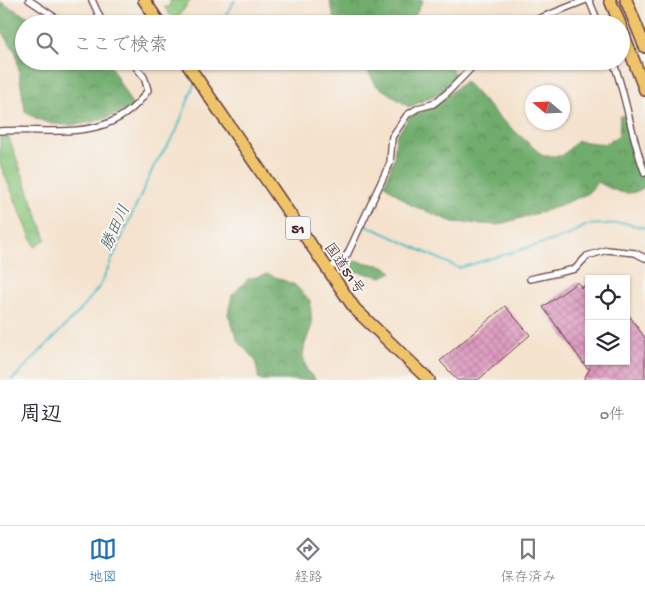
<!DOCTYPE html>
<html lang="ja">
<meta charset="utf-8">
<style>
:root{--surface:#fff;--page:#f7f7f7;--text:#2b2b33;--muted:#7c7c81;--line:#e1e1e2;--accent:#1f6fb2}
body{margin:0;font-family:"Gochi Hand","Klee One",sans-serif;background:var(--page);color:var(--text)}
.controls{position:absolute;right:15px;bottom:15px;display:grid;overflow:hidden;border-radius:0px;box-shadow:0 1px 4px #0004}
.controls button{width:45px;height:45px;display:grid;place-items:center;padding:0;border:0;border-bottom:1px solid var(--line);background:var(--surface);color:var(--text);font:25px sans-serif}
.compass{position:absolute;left:525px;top:85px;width:45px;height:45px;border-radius:50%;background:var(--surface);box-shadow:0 1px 4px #0004;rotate:289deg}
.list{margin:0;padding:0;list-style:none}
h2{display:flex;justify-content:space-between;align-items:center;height:65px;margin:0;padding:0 20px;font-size:21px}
h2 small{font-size:16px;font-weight:400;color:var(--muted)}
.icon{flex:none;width:28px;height:28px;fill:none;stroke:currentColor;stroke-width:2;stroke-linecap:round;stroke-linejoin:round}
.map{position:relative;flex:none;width:645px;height:380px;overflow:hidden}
.search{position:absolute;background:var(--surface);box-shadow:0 1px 4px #0004;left:15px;right:15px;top:15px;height:55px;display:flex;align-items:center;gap:12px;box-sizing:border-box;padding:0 18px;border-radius:28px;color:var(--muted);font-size:19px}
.sheet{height:145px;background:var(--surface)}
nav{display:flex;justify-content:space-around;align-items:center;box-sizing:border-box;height:70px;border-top:1px solid var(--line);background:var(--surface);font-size:14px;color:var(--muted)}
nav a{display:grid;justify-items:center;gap:2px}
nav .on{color:var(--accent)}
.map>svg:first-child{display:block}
</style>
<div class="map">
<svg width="645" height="380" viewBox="0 0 645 380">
<defs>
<pattern id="grass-tufts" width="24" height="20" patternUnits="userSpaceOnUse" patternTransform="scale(1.25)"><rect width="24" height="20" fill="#8bc77c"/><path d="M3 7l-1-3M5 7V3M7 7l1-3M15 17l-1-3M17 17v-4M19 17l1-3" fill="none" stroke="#79aa6b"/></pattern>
<pattern id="forest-crowns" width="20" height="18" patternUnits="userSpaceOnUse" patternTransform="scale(1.25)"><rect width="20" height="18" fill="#70ac6c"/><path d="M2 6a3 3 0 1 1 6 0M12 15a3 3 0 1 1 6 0" fill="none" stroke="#5e8b59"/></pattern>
<pattern id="building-cross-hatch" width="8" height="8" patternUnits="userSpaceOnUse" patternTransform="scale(1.25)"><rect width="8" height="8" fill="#dd96be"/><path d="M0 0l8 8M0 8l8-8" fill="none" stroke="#b57a9b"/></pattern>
</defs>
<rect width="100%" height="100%" fill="#f6f6f2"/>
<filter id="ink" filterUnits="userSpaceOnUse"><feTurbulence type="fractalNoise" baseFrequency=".02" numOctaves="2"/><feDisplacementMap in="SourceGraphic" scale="10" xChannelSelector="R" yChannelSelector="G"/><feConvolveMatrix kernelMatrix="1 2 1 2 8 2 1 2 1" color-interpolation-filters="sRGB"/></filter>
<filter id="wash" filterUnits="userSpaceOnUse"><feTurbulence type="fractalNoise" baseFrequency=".0096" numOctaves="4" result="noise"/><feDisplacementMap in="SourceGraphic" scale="20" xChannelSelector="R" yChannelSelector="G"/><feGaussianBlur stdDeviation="1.12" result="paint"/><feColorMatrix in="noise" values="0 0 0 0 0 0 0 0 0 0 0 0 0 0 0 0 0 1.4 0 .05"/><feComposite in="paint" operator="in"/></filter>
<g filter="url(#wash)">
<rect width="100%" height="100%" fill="#f4e2cd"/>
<!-- grass -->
<g fill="url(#grass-tufts)" stroke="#6a7354">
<polygon points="171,0 191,0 175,21 164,7 169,7"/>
<polygon points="0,137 9,138 46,239 35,247 0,164"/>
</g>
<!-- forest -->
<g fill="url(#forest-crowns)" stroke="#5d664c">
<polygon points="331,0 423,0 415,15 420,24 336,24 330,2"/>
<path d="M 0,2 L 42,24 L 24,24 L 24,61 L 108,61 L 133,107 C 101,123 55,136 25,111 L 16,53 L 0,28 Z"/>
<polygon points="362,61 445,61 457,77 442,92 409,107 376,85"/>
<path d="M 465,81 L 500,118 L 543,156 L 562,156 L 577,141 L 605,144 L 619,135 L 620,116 L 627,116 L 632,145 L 645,179 L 645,186 C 631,200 612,190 598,182 L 587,194 L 548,210 L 497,225 L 453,222 L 411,205 L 385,185 L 394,158 L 396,136 L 410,117 L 434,106 Z"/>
<polygon points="356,261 384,266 392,272 382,277 340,268"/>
<polygon points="268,274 295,285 310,301 312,325 305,344 303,356 307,371 316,380 259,380 255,360 238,341 228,314 232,295 248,279"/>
</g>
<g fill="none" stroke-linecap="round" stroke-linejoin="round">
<!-- stream -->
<g stroke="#4fbdc7" stroke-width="2">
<polyline points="220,24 235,0"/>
<polyline points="198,73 202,61"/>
<polyline points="366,225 459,268 567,236 587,225 624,223 645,228"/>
<polyline points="12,380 78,313 100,286 154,166 176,132 195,82"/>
</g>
</g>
<g id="blocks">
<!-- building -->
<g fill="url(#building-cross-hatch)">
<polygon points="578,282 581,288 589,283 589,361 626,361 626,311 645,338 645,378 643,380 583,380 590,369 586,367 543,307"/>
<polygon points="505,306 530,335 478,380 457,380 440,361"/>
</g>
</g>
</g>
<g filter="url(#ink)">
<use href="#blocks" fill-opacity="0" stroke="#643c43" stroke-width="1"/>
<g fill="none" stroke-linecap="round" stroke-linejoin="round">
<defs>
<g id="street">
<polyline points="29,0 65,24"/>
<polyline points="92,0 103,24"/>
<polyline points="589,0 599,24"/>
<polyline points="525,24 586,0"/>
<path d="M 613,61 C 627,98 631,137 645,173"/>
<path d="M 0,131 C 56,128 112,144 148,90 L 144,77 L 131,61"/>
<polyline points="328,270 347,255 390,163 392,137 407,115 418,108 433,104 447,93 478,61"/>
<polyline points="530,279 575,269 587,256 607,250 635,253 645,258"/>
</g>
<g id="highway">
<polyline points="144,0 160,24"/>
<polyline points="610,0 620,24"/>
<polyline points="626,0 645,47"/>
<polyline points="621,28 645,90"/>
<polyline points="185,61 355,309 429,380"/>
</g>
</defs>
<!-- street casing -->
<use href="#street" stroke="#643c43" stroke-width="8"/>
<!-- highway casing -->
<use href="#highway" stroke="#643c43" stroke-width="14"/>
<!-- street -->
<use href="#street" stroke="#fff" stroke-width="5.5"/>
<!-- highway -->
<use href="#highway" stroke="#efc469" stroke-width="11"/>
</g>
</g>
<g text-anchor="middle" stroke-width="4" stroke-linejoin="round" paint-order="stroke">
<!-- shield labels -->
<rect fill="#f6f6f2" stroke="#7e6067" stroke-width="1" x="285.5" y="216.5" width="25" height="23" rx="4"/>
<g font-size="14" font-weight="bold" fill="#4a1f2b">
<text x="298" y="233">51</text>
</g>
<!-- street labels -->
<g font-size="15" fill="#4a1f2b" stroke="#f6f6f2">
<text transform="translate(345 268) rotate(55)" y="5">国道51号</text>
</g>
<!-- water labels -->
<g font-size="16" font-style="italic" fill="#4c5662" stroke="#f6f6f2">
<text transform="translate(114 227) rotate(-65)" y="6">勝田川</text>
</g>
</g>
</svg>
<div class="controls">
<button><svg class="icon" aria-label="locate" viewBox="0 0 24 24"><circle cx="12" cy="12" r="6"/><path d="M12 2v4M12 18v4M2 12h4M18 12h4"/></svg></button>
<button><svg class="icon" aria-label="layers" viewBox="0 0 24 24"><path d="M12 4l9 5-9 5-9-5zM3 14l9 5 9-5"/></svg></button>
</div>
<svg class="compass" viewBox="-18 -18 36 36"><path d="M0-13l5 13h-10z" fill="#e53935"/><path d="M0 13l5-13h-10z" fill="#7c7c81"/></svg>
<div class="search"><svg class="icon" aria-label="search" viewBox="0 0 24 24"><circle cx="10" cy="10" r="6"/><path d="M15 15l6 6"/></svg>ここで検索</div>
</div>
<section class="sheet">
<h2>周辺<small>0件</small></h2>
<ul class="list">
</ul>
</section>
<nav>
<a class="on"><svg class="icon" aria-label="map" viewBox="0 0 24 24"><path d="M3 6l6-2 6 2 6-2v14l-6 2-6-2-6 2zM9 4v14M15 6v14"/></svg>地図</a>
<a><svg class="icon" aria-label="directions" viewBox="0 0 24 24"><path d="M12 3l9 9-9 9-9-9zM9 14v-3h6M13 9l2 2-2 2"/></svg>経路</a>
<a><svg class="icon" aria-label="saved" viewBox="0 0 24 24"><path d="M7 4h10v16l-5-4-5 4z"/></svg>保存済み</a>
</nav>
